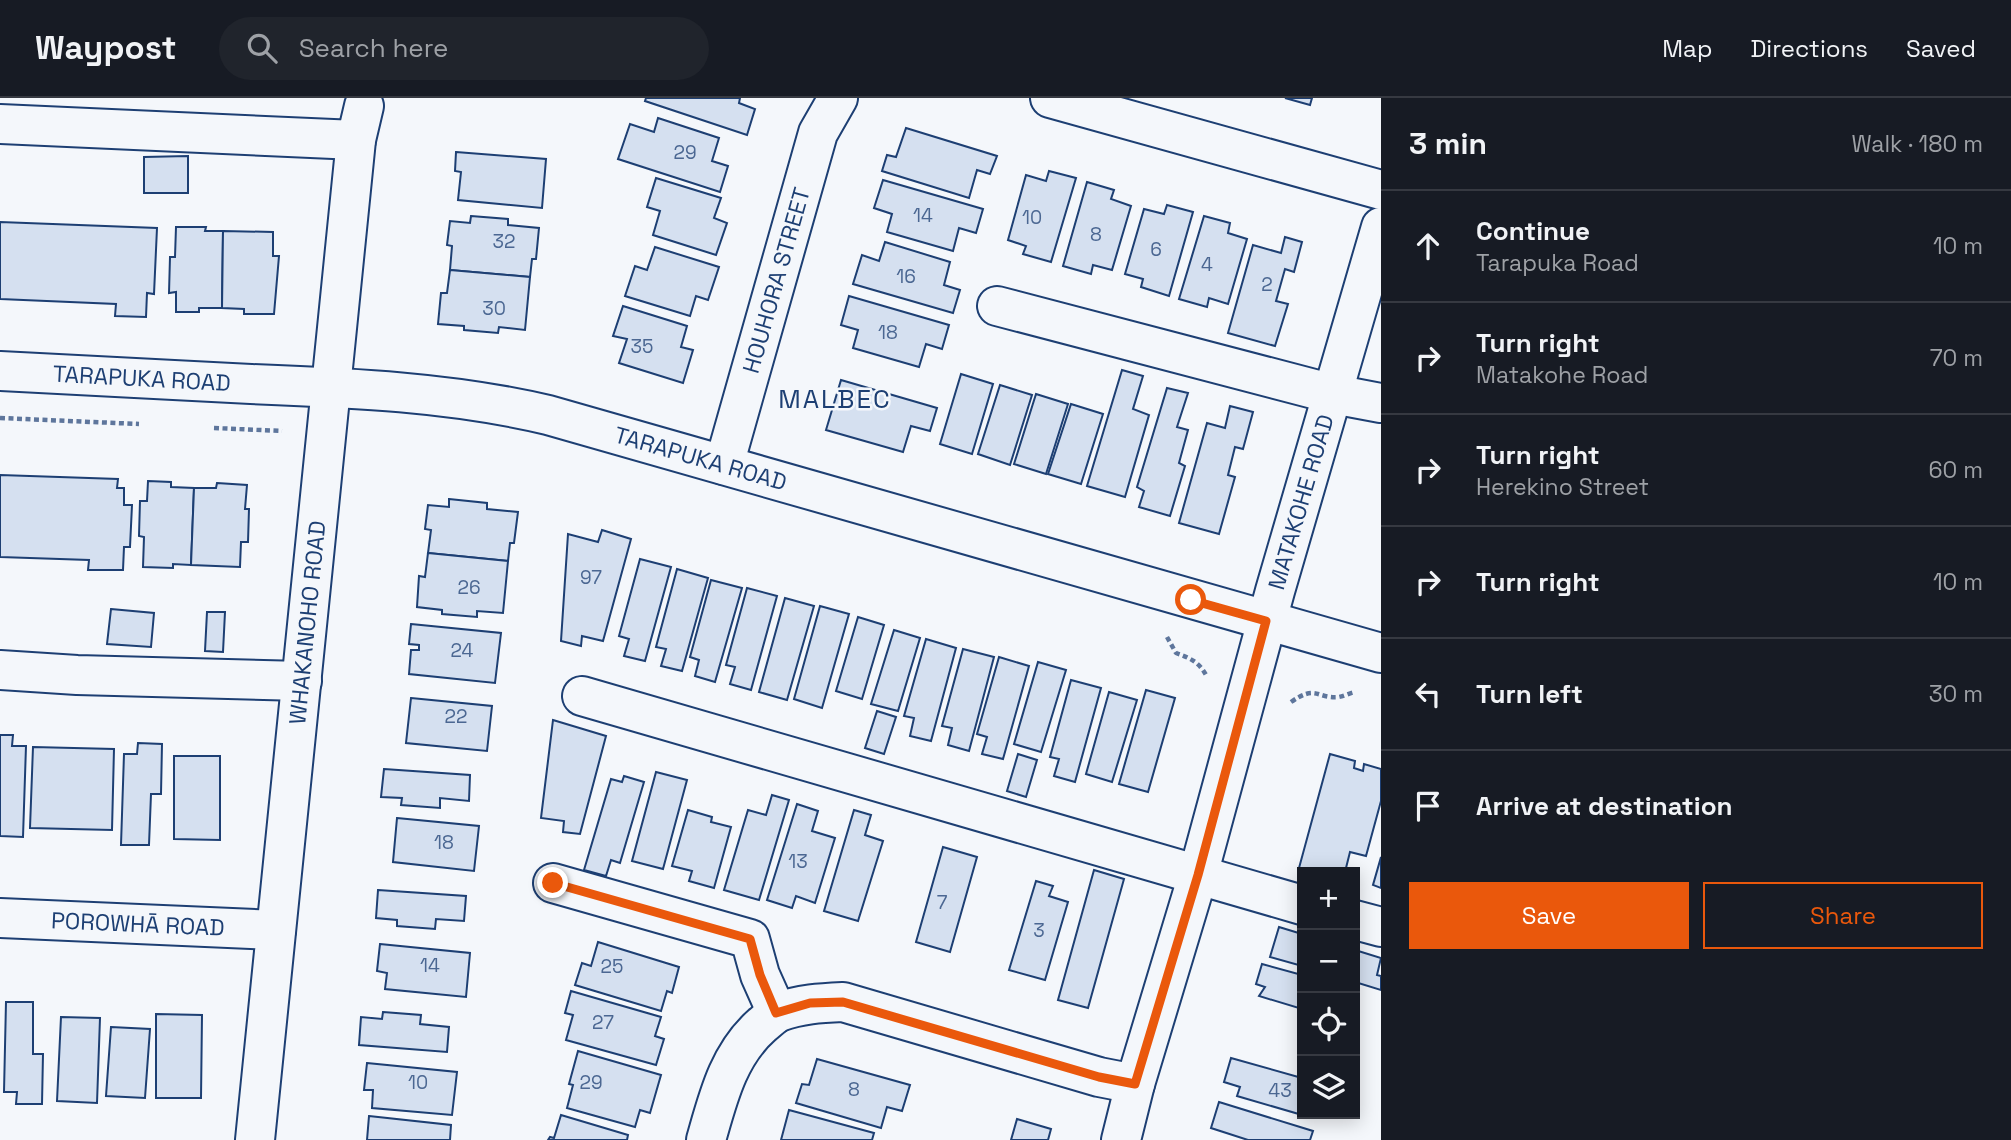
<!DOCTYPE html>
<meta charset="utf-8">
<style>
:root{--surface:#171b24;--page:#20242c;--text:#f1f3f6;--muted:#9ea1a6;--line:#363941;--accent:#ea580c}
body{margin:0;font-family:"Space Grotesk",sans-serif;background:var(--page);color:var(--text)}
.controls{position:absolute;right:21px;bottom:21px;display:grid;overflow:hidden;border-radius:0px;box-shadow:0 4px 18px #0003}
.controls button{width:63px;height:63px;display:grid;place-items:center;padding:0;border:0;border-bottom:2px solid var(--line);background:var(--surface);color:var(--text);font:35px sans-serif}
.stop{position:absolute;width:21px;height:21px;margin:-16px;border:5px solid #ea580c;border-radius:50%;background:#fff}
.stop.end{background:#ea580c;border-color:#fff;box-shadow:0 2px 7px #0008}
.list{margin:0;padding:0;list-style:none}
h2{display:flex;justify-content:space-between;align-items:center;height:91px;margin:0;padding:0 28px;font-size:30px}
h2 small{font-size:23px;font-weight:400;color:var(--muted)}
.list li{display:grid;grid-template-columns:46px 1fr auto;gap:21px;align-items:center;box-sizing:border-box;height:112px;padding:0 28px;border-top:2px solid var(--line)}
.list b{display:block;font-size:26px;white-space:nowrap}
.list p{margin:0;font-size:23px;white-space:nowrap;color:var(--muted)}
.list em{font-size:23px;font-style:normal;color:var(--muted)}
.actions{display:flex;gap:14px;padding:21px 28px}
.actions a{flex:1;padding:16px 0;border:2px solid var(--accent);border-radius:0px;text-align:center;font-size:24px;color:var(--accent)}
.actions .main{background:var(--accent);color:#fff}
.icon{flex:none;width:38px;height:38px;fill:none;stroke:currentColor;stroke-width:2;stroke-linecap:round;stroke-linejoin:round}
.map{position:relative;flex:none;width:1381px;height:1042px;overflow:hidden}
header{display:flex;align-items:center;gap:42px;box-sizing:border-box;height:98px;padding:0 35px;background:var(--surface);border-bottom:2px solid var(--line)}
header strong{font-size:33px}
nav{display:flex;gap:38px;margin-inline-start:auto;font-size:24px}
.search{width:490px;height:63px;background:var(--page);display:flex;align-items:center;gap:18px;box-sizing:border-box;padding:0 24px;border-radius:38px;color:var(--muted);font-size:26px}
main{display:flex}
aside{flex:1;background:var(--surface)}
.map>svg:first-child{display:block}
</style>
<header>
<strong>Waypost</strong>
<div class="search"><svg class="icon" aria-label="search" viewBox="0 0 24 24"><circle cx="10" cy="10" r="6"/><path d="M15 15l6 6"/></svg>Search here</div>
<nav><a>Map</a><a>Directions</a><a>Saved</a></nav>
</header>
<main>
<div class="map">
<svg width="1381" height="1042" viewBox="0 0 1381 1042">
<rect width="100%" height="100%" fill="#f4f7fb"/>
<!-- building -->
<g fill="#d5e0f0" stroke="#1d3f73" stroke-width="2">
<polygon points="646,0 740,0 739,5 755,11 747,37 645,3"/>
<polygon points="1285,0 1312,0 1310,7"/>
<polygon points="658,20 719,40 712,63 728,68 720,94 618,61 630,26 654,34"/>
<polygon points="906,30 997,58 990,76 977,72 969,100 882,73 887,57 896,59"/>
<polygon points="456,54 546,61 542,110 458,102 461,74 455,73"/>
<polygon points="188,58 188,95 144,95 144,59"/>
<polygon points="1049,73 1076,80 1051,164 1023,156 1026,148 1008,142 1026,77 1046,83"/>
<polygon points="656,80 721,100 714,120 727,125 716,157 653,137 660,113 647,109"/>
<polygon points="883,82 983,111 976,135 959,130 953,153 887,134 892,116 874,110"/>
<polygon points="1087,84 1114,92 1111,101 1131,108 1112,172 1093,167 1091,176 1063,168"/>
<polygon points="1167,107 1193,114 1169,198 1141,189 1143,181 1125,176 1144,111 1164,116"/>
<polygon points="471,118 508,121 508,127 539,130 536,161 532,161 530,179 450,172 452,148 447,147 450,123 470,125"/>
<polygon points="1204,118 1230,125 1228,135 1247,141 1228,206 1209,200 1207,209 1179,201"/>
<polygon points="0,124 157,130 154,196 147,195 146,219 115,218 116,206 0,201"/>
<polygon points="176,129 206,129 205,133 223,133 222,210 199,210 199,214 176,214 176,194 169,195 170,159 175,159"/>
<polygon points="223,133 273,134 273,158 279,158 274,216 244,216 244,211 222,210"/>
<polygon points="1285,139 1302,144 1294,174 1285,171 1276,203 1288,206 1275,248 1228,235 1253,147 1281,155"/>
<polygon points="885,144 950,164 944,187 960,192 953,215 853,186 862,157 879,163"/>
<polygon points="655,149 719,169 708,202 696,198 690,218 625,198 635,168 647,172"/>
<polygon points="450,172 530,179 525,232 499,229 498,235 464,232 464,228 438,226 441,195 447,195"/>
<polygon points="849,198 949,227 942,251 926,246 919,269 853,250 858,232 841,227"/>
<polygon points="623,208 687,228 681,249 693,252 683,285 619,265 627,241 613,238"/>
<polygon points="1122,272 1143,278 1133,311 1149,317 1125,399 1087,388"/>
<polygon points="961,276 993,286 972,356 940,346"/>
<polygon points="841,282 937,310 930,333 911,328 903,354 826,332"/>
<polygon points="1000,287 1032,297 1010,367 978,356"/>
<polygon points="1167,290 1188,295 1177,329 1188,332 1179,365 1185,368 1170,418 1139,409 1144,393 1137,389"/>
<polygon points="1036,296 1068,306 1046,376 1014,366"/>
<polygon points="1071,306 1103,316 1081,386 1048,376"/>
<polygon points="1230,308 1253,314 1243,351 1235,349 1228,377 1235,379 1219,436 1179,425 1207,325 1225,330"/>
<polygon points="0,377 118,381 117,390 124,390 124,407 132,407 130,449 124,449 123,472 88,472 89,462 0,459"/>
<polygon points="148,383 171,384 171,389 194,390 191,467 173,466 173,470 143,469 144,439 139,438 140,403 147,403"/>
<polygon points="217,385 247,387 245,411 249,411 248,444 241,444 240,469 191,467 194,390 216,390"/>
<polygon points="449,401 487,405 487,411 518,414 514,445 510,445 508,463 428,455 431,432 425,431 428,407 449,409"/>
<polygon points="602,432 631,441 603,543 582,538 581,548 561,543 568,436 598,444"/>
<polygon points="428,455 508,463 503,515 477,513 477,519 442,516 442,512 417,509 419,478 425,479"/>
<polygon points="640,461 671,469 645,563 624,558 629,541 619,538"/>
<polygon points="677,471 708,480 682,573 661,568 666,551 656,549"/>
<polygon points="711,482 742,490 715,584 695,578 699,562 690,559"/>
<polygon points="747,490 777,498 751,592 730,586 735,569 726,567"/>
<polygon points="785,500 814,508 787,602 759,594"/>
<polygon points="820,508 849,516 822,610 794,601"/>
<polygon points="111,511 154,515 151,549 107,546"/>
<polygon points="207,514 225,514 223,554 205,553"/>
<polygon points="858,519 884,527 862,601 836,593"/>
<polygon points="411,526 501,535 495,585 409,576 411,552 419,552 419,547 409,546"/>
<polygon points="894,532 920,540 898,613 871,606"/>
<polygon points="926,541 956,550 931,643 910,638 914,620 904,618"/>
<polygon points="963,551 994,559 969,653 948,647 952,630 942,628"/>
<polygon points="999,559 1029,568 1003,661 982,656 987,639 977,636"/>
<polygon points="1038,564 1066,572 1041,654 1014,646"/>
<polygon points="1071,582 1101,590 1075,684 1054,678 1059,661 1050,659"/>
<polygon points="1146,592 1175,600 1148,694 1119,686"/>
<polygon points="1109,594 1137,602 1112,684 1086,676"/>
<polygon points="411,600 492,608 487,653 406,645"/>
<polygon points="877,613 896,619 884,656 865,650"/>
<polygon points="553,622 606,638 580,736 563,734 564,723 541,720"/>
<polygon points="0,637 13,637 12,648 26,648 23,739 0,738"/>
<polygon points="138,645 162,646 161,696 151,696 149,747 121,747 124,656 137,656"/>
<polygon points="33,649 114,651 112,732 30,730"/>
<polygon points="1018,656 1037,662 1026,699 1007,693"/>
<polygon points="1330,656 1355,663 1354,670 1363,673 1364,666 1381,671 1381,703 1366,758 1350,754 1345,774 1313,774 1299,770"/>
<polygon points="174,658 220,658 220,742 174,741"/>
<polygon points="384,671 470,677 469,703 440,700 440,710 401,707 402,700 381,699"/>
<polygon points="656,674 687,682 663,771 632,763"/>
<polygon points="624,678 644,684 620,765 611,762 606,778 584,772 611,681 622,684"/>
<polygon points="772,697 789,702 759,802 724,792 748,712 766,717"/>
<polygon points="797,706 818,713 812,733 835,740 815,805 796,798 792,810 767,802"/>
<polygon points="688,712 712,719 711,724 731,729 714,790 689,783 692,773 672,768"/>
<polygon points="854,712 871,717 865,737 883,743 858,823 824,813"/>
<polygon points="397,720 479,728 474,773 393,764"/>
<polygon points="943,749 977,759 950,854 916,844"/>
<polygon points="1381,759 1381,790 1373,787"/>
<polygon points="1094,772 1124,781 1088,910 1058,902"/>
<polygon points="1036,783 1053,788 1049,798 1068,804 1045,882 1009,872"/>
<polygon points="378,792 466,798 464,823 436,821 435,831 397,828 397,822 376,820"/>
<polygon points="1279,829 1302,836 1302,868 1270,859"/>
<polygon points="598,844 679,869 672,895 667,893 661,913 575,887 582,865 591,868"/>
<polygon points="380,846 470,855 466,899 385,891 387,875 377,873"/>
<polygon points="1355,852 1381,860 1377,877 1381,878 1381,892 1355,884"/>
<polygon points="1262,866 1302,877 1302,911 1259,898 1265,889 1256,886"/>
<polygon points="571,893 661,919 655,938 664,941 656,967 566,942 573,917 565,915"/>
<polygon points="6,904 33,904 33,956 43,956 42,1006 16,1006 17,994 4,994"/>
<polygon points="383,914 421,917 420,926 449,929 447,954 359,947 361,919 382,921"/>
<polygon points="156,916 202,917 201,1000 156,1000"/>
<polygon points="61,919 100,920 97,1005 57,1003"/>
<polygon points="111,929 150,931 145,1000 106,998"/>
<polygon points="578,953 661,977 650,1015 640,1012 635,1029 567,1010 573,987 569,986"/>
<polygon points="1231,960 1302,980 1302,1016 1310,1016 1309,1019 1237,998 1240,989 1224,984"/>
<polygon points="817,961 910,987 902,1013 887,1009 881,1030 796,1005 802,986 809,987"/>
<polygon points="367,965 457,974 452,1017 372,1010 373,992 364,992"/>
<polygon points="1219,1004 1313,1033 1310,1042 1248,1042 1211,1030"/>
<polygon points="789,1012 874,1035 872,1042 781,1042"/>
<polygon points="561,1017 628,1037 627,1042 548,1042 550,1039 554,1040"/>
<polygon points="369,1018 451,1027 450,1042 367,1042"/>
<polygon points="1017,1021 1051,1031 1048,1042 1011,1042"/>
</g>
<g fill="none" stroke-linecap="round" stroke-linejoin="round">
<defs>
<g id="minor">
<polyline points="1050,0 1381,92"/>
<polyline points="0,26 356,42"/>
<polyline points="997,208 1333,296 1381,305"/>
<path id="s1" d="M 0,273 C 84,277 167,282 251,286 C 351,290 451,294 548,317 L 1381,555"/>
<path id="s2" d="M 724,367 L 818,35 L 838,0"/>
<polyline points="0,572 77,577 302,583"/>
<polyline points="582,598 1302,807"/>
<polyline points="553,785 750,841 760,877 777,915"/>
<path id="s3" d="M 0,820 L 276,832"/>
<polyline points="1355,822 1381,829"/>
<path id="s4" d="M 255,1042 L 356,42 L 364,8"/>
<path d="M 706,1042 C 718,1000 728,957 762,927 C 767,923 773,917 779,914 C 800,906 821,905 843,904 L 1099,979 L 1135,986"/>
<path id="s5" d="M 1121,1042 L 1135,986 L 1198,777 L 1275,493 L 1381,129"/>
</g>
</defs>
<!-- minor casing -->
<use href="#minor" stroke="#1d3f73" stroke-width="42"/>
<!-- path -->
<g stroke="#5e769c" stroke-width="4.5" stroke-dasharray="5 3.5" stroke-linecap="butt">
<polyline points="0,320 139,326"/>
<polyline points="214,330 282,333"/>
<path d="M 1167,539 L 1176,555 C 1190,560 1199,564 1206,577"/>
<path d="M 1291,604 C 1317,586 1316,601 1339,599 C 1344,598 1350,595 1355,594"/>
</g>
<!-- minor -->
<use href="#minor" stroke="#f4f7fb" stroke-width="38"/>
</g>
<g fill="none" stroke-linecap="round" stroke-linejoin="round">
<!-- route -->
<polyline stroke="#ea580c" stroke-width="9" points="553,785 750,841 760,877 776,915 810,905 843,904 1099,979 1135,986 1198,777 1266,523 1191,502"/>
</g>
<g text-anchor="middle" stroke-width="5" stroke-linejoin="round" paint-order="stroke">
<!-- number labels -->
<g font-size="19" fill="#4b6792">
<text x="685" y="61">29</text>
<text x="923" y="124">14</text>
<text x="1032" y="126">10</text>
<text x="1096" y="143">8</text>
<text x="504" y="150">32</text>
<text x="1156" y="158">6</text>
<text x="1207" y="173">4</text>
<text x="906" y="185">16</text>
<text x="1267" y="193">2</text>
<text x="494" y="217">30</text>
<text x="888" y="241">18</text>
<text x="642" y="255">35</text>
<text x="591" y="486">97</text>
<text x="469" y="496">26</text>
<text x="462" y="559">24</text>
<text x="456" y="625">22</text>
<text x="444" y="751">18</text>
<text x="798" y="770">13</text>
<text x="942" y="811">7</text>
<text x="1039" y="839">3</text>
<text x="430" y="874">14</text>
<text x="612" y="875">25</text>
<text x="603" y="931">27</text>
<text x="418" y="991">10</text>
<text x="591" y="991">29</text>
<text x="854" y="998">8</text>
<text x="1280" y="999">43</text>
</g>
<!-- street labels -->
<g font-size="23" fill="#1d3f73" stroke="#f4f7fb">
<text dy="8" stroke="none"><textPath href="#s2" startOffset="192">HOUHORA STREET</textPath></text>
<text dy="8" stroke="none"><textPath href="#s1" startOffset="142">TARAPUKA ROAD</textPath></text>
<text dy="8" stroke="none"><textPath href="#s1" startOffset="709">TARAPUKA ROAD</textPath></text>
<text dy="8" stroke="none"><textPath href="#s5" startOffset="663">MATAKOHE ROAD</textPath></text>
<text dy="8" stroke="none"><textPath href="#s4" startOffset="520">WHAKANOHO ROAD</textPath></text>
<text dy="8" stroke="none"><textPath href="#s3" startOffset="138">POROWHĀ ROAD</textPath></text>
</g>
<!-- quarter labels -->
<g font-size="26" letter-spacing="2" fill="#1d3f73" stroke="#f4f7fb">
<text x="835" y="310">MALBEC</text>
</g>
</g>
</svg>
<div class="controls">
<button>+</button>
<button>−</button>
<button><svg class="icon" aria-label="locate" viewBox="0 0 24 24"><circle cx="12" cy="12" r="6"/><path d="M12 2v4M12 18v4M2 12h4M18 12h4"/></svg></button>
<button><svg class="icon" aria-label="layers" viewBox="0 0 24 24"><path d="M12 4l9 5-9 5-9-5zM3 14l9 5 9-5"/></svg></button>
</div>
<div class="stop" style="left:1191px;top:502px"></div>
<div class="stop end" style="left:553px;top:785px"></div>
</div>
<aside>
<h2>3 min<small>Walk · 180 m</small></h2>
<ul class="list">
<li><svg class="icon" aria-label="ahead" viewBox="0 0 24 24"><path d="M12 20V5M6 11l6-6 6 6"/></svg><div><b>Continue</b><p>Tarapuka Road</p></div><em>10 m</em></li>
<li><svg class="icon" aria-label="right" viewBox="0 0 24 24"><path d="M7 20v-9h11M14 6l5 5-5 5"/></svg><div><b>Turn right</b><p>Matakohe Road</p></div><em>70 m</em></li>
<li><svg class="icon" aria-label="right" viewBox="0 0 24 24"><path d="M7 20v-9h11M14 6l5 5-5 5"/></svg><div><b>Turn right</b><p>Herekino Street</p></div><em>60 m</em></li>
<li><svg class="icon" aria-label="right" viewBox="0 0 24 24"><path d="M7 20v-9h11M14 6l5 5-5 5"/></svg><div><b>Turn right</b></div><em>10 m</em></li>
<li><svg class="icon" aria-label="left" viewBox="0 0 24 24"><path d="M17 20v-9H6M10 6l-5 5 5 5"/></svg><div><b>Turn left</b></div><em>30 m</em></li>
<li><svg class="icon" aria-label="arrive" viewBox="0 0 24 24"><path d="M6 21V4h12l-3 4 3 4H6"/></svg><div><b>Arrive at destination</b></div></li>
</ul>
<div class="actions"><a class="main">Save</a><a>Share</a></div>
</aside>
</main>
